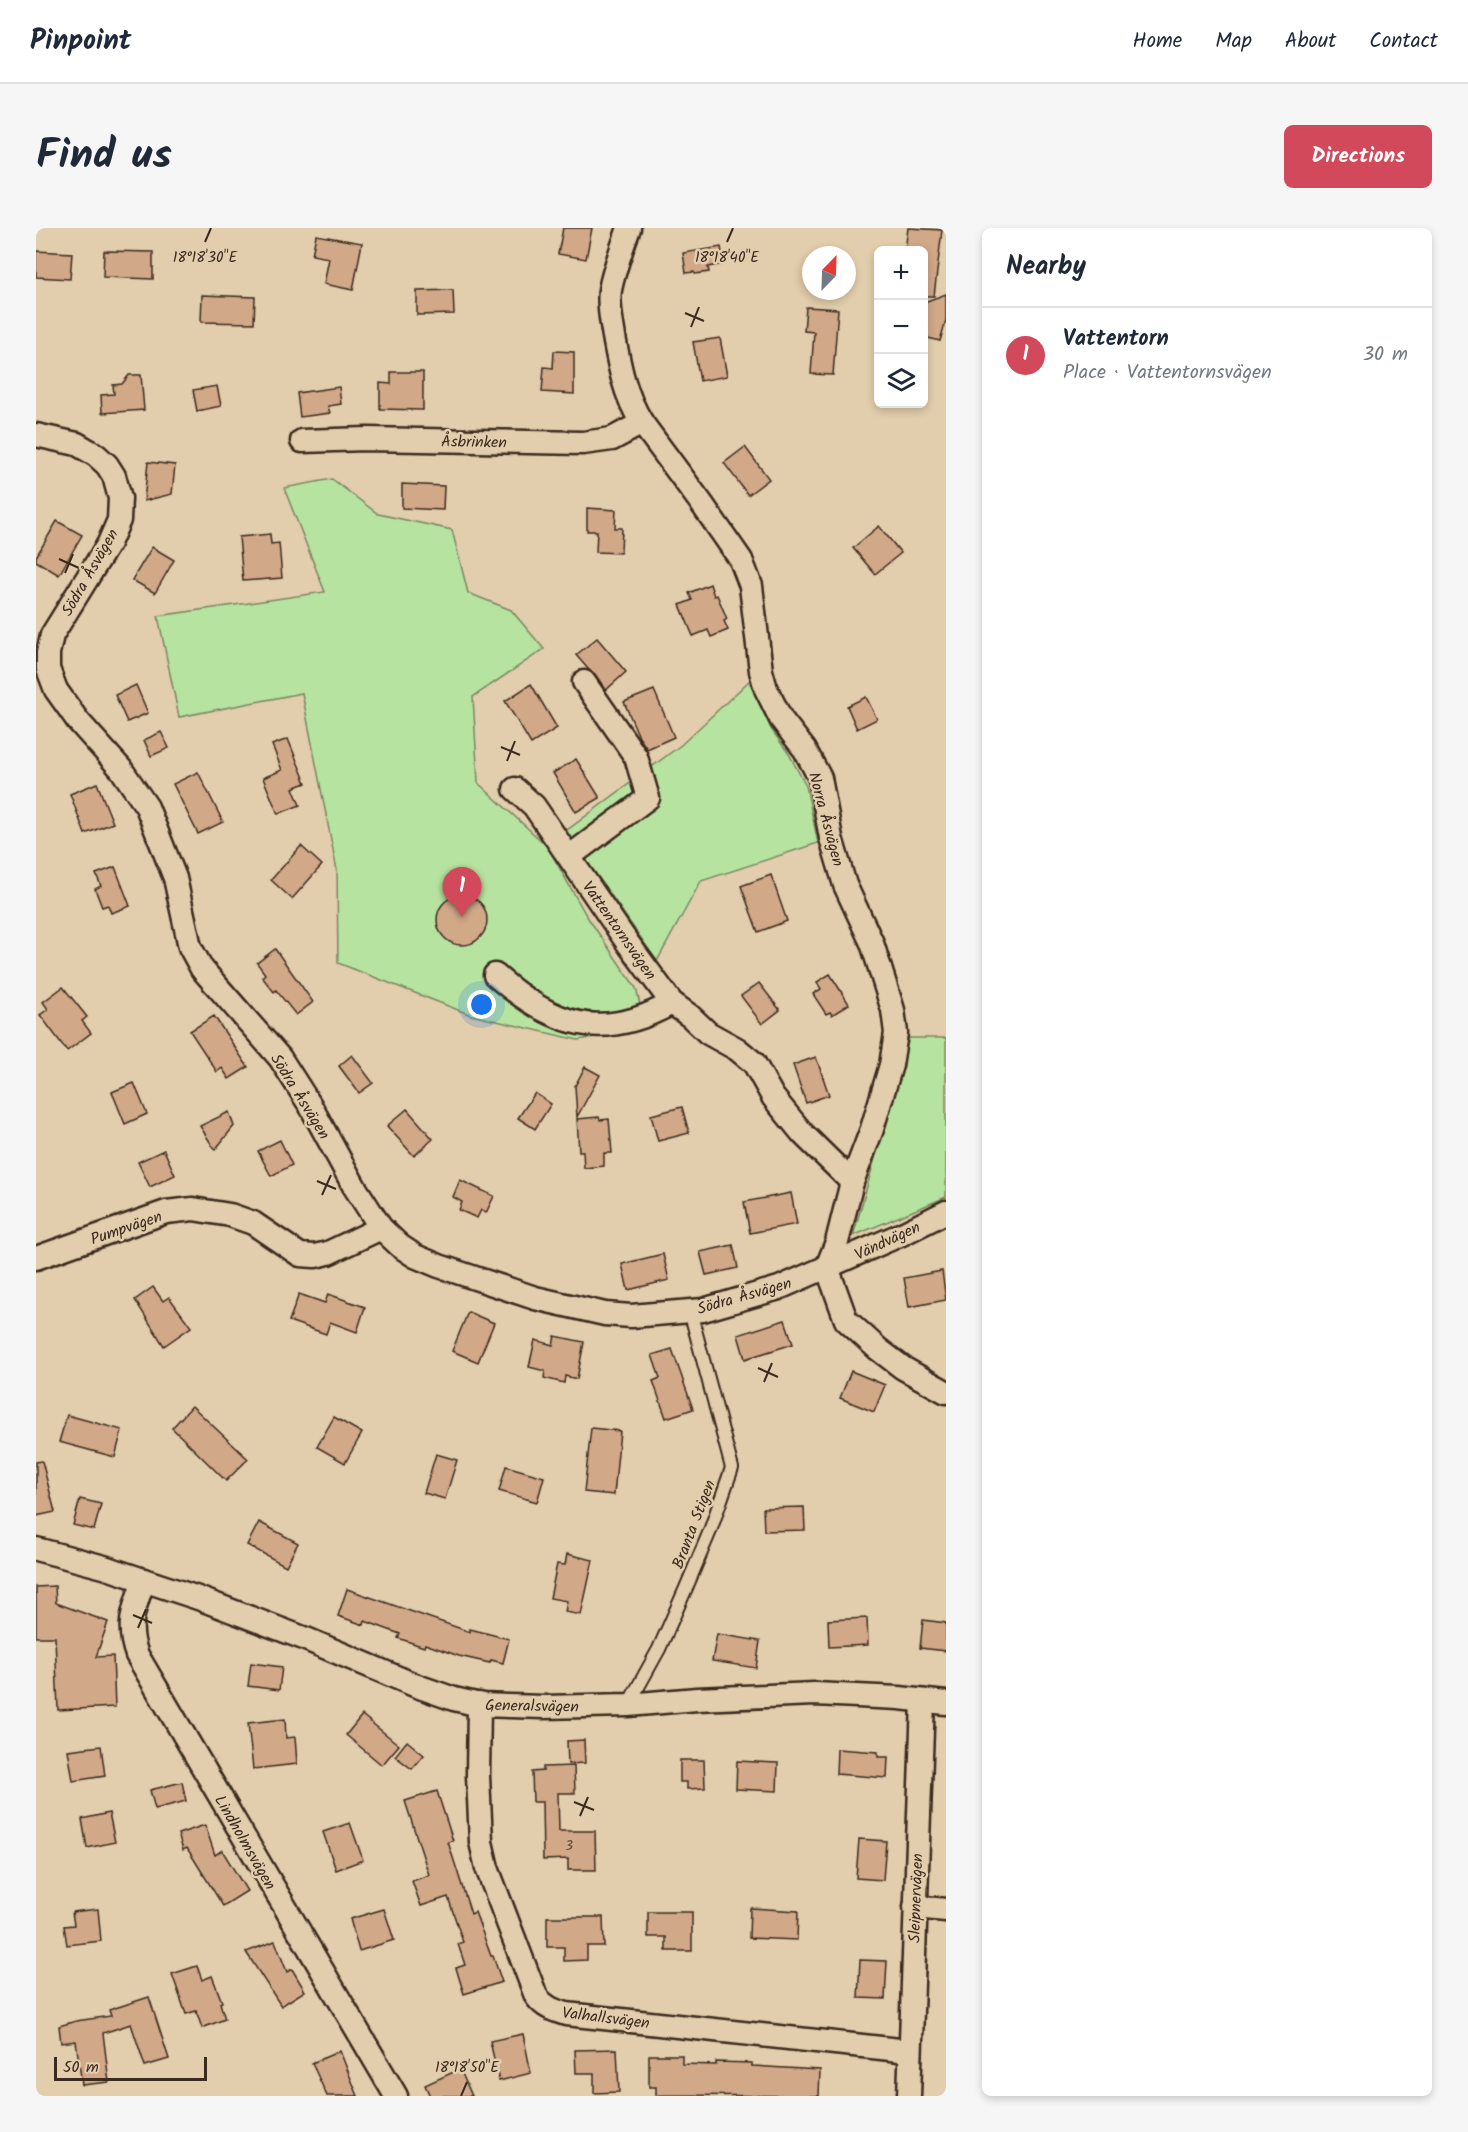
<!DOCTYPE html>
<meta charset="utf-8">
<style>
:root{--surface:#fff;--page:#f6f6f7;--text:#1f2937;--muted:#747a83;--line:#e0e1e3;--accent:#d1495b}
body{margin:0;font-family:Kalam,sans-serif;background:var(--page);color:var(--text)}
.controls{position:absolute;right:18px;top:18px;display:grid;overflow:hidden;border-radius:9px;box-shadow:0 3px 9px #0003}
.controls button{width:54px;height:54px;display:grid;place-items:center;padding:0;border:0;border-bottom:2px solid var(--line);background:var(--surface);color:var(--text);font:30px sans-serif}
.compass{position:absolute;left:766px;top:18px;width:54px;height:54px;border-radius:50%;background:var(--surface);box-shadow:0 3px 9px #0003;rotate:23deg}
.scale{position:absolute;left:18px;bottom:15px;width:153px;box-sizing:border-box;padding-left:6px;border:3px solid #3b2a1e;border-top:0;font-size:16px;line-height:21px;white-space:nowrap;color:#3b2a1e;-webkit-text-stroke:4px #e2cdac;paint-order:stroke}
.you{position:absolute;left:446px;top:777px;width:21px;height:21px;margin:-15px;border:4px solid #fff;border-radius:50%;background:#1a73e8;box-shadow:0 0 0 9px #1a73e833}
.badge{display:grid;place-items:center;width:39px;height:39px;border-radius:50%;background:var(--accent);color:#fff;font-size:20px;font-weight:700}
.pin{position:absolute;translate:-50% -50px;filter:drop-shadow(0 2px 3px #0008)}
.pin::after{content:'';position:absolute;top:32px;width:21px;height:18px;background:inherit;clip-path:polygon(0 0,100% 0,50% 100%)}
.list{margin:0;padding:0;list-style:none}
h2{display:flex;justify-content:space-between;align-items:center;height:78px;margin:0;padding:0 24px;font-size:26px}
h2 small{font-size:20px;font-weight:400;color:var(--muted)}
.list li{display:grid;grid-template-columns:39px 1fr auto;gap:18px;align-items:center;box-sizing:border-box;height:96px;padding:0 24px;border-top:2px solid var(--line)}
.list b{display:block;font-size:22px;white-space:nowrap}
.list p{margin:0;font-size:20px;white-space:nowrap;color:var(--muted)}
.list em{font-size:20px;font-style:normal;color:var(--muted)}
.icon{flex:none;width:33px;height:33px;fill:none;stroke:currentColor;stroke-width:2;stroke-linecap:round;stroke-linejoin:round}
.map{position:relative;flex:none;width:910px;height:1868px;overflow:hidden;border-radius:9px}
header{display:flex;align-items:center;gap:36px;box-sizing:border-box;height:84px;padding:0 30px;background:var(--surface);border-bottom:2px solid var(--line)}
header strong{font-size:28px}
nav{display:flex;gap:33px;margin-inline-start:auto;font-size:21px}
.intro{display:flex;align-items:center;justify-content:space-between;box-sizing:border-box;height:144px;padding:0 36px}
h1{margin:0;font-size:42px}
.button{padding:15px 27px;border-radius:9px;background:var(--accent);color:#fff;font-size:21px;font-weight:700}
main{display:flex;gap:36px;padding:0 36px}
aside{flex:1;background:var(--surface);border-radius:9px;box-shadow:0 3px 9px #0003}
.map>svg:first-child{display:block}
</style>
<header>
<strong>Pinpoint</strong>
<nav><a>Home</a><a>Map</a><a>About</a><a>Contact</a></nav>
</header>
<div class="intro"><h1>Find us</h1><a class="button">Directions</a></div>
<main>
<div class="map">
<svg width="910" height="1868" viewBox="0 0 910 1868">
<rect width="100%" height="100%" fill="#e2cdac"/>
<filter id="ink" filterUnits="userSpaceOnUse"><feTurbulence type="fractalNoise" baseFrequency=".0167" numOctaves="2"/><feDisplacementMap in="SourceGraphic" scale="12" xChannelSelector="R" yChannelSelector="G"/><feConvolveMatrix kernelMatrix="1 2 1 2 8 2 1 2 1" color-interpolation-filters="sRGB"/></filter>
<g filter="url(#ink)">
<!-- green -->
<g fill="#b7e3a1" stroke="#798660" stroke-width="1.5">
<polygon points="296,251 342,286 416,302 432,365 475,382 508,421 437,469 442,555 511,618 550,687 600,760 610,801 542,812 435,787 302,735 301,642 266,465 143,489 122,388 289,364 248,260"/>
<polygon points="713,453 735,501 753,526 770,558 782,615 665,653 621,733 530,603 645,517"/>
<polygon points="873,810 910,810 910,969 817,1008"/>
</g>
<!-- building -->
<g fill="#d1a888" stroke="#3b2a1e" stroke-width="1.5">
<polygon points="527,0 556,0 550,31 522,26"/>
<polygon points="872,0 906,2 898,68 888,68 888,22 869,22"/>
<polygon points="280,7 326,15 317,62 288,56 293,30 276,27"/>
<polygon points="685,19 688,36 672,39 673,44 659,46 658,44 650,45 647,25"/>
<polygon points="0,23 36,25 34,51 0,49"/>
<polygon points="68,23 117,24 117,51 67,49"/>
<polygon points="417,62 418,86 381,87 381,63"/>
<polygon points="910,66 910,92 904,113 888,109 888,74"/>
<polygon points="166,67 219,69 218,95 165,94"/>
<polygon points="770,79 802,81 797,147 775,146 778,104 768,103"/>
<polygon points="684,110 691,148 664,153 657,114"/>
<polygon points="518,123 538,124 538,166 506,164 508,139 517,140"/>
<polygon points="355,144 387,144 387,182 344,181 344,155 355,156"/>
<polygon points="93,147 105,147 108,182 66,185 65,167 78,166 77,157 86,156"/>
<polygon points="181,158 185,178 161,183 157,162"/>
<polygon points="303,159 305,176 292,178 294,185 264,189 261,165"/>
<polygon points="709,219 733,251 712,267 688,235"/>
<polygon points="112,234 139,237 136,266 108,273"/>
<polygon points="366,256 408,258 407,282 366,280"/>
<polygon points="551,280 580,282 579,300 586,300 585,325 560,324 561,303 551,303"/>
<polygon points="21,293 46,307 23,347 0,333 0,329"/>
<polygon points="843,298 865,325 839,346 817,320"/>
<polygon points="234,306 235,316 243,315 246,350 207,353 203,309"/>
<polygon points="116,319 138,332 119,365 96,352"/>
<polygon points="674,356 678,368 681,367 691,391 688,393 692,402 675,409 672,402 657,408 644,377 656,372 653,365"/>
<polygon points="561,410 590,444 570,462 559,446 552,441 540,427"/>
<polygon points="495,456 521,500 495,516 469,473"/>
<polygon points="100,457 112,485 91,494 79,467"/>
<polygon points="618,462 638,509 611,521 603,509 588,474"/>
<polygon points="830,469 841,491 821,501 811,478"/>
<polygon points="125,504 133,520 115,528 108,512"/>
<polygon points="252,511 270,555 257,560 264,577 242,586 227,550 246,542 236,517"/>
<polygon points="540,531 564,570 540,584 517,545"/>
<polygon points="162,544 187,594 162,606 137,556"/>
<polygon points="61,555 77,595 49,606 34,566"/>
<polygon points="265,618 286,637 256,671 235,652"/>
<polygon points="79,639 94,678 75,685 72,677 66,679 59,661 65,658 60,646"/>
<polygon points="735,647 751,693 722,704 705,658"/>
<circle cx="426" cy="692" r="25"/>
<polygon points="239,721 277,774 260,787 240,762 238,764 226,749 229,746 221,735"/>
<polygon points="794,746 813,776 796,787 794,784 790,786 777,766 785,761 781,754"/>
<polygon points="723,755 744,782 726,796 705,768"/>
<polygon points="27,759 51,789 46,793 55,805 31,823 4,787 12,781 7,774"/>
<polygon points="178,788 212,839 193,851 186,840 181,844 154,803"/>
<polygon points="316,827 337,855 323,865 303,838"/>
<polygon points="780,829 793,867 770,875 757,837"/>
<polygon points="549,839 564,847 541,889 539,858"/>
<polygon points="98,855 111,886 89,896 76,864"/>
<polygon points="499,865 515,876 499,901 482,890"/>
<polygon points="646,879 653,905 622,913 615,887"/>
<polygon points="371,881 397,911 378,928 351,898"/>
<polygon points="193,884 198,898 179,922 164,898"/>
<polygon points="563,889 564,892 573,891 576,925 568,925 568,938 548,940 547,923 543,923 541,891"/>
<polygon points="244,912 256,937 235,948 222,923"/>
<polygon points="128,922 139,947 114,959 102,934"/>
<polygon points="424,952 458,968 450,985 445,982 441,990 423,982 426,974 417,969"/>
<polygon points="755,965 761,996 714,1005 708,974"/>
<polygon points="697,1017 702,1040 670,1047 664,1024"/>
<polygon points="627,1026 633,1052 592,1062 586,1036"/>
<polygon points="906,1043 910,1072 873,1079 868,1050"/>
<polygon points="117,1059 127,1073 133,1069 155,1099 128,1118 99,1072"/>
<polygon points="263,1066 289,1075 292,1066 329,1079 321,1104 294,1094 290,1106 253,1093"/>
<polygon points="432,1084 458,1095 442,1134 416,1123"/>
<polygon points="749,1092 757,1116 709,1131 702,1107"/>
<polygon points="519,1108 548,1114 541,1151 529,1148 528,1155 508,1150 509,1143 493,1139 499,1112 517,1117"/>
<polygon points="636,1121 657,1181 630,1190 617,1153 624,1150 616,1127"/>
<polygon points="815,1143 849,1157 838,1184 804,1170"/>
<polygon points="156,1178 212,1231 190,1253 136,1200"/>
<polygon points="31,1187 86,1202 79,1229 23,1214"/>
<polygon points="298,1189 326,1205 309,1235 281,1219"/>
<polygon points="555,1200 584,1203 578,1267 548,1264"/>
<polygon points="400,1226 421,1232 409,1271 388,1265"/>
<polygon points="6,1233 19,1284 0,1288 0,1234"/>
<polygon points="470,1238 508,1249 501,1274 463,1263"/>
<polygon points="44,1271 65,1276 58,1302 37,1297"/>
<polygon points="768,1279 769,1302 728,1303 727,1280"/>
<polygon points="223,1294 262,1315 250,1338 211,1317"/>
<polygon points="531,1326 557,1332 545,1387 529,1384 531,1373 514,1370 521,1336 529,1337"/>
<polygon points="19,1358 20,1375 72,1394 60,1429 77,1428 79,1479 22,1482 19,1409 0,1409 0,1359"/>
<polygon points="311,1361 434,1404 434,1401 473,1411 467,1435 455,1432 454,1435 423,1428 389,1416 388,1419 362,1410 364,1406 329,1393 328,1397 302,1388"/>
<polygon points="831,1390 832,1417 793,1419 792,1392"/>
<polygon points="887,1392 910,1395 910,1423 884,1420"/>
<polygon points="681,1406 724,1413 720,1440 676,1433"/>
<polygon points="215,1435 246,1439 243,1462 212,1458"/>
<polygon points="326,1487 363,1517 346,1537 310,1507"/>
<polygon points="249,1491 250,1510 259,1509 261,1536 217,1541 212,1495"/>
<polygon points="548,1512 549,1535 532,1536 531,1513"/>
<polygon points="371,1513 388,1527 376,1541 359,1528"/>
<polygon points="65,1518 69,1548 37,1553 32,1522"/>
<polygon points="801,1521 842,1524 842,1529 852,1529 851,1550 800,1546"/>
<polygon points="644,1532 668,1532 669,1560 651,1561 651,1554 644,1554"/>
<polygon points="701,1533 742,1535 741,1563 700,1561"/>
<polygon points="538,1538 539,1565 522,1565 523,1603 559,1603 560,1642 532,1642 532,1631 507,1632 506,1574 497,1574 496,1544 507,1543 507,1539"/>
<polygon points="146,1554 150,1573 119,1581 114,1562"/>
<polygon points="401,1563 417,1613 412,1614 435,1686 439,1684 455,1728 457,1728 466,1754 428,1766 420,1740 429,1737 422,1716 427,1714 412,1669 385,1678 376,1653 393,1647 369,1573"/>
<polygon points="73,1585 79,1614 51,1620 46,1591"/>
<polygon points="314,1595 327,1632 300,1642 287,1604"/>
<polygon points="169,1597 179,1627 186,1622 211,1663 187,1678 151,1620 147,1622 142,1606"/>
<polygon points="823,1611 850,1613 847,1652 820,1650"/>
<polygon points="714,1680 762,1683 761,1712 713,1710"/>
<polygon points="62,1681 65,1713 31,1717 28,1698 38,1697 36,1684"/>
<polygon points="348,1681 358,1712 323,1723 314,1691"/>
<polygon points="612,1684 656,1684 656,1723 630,1723 630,1709 612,1709"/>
<polygon points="511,1689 567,1689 568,1718 551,1718 551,1732 528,1733 528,1719 511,1719"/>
<polygon points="239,1713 251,1744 256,1741 269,1763 245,1778 210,1724"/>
<polygon points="824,1732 851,1733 849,1771 822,1770"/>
<polygon points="161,1738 166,1752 176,1748 186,1774 184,1775 189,1791 166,1800 160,1783 150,1786 136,1746"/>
<polygon points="113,1769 133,1831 109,1838 95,1796 67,1805 73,1854 46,1857 40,1813 25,1815 23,1798 40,1793 75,1788 73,1782"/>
<polygon points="487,1806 495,1845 463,1853 454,1813"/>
<polygon points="581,1821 583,1864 558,1865 558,1845 540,1845 539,1822"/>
<polygon points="304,1823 313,1846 322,1868 291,1868 276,1835"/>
<polygon points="613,1827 646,1827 646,1836 680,1837 680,1834 716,1835 716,1838 784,1842 783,1868 620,1867 620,1859 613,1859"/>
<polygon points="424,1841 436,1868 394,1868 389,1857"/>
</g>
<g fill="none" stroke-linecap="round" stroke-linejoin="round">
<defs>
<polyline id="lane" points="592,1477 623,1421 650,1360 674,1303 696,1240 654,1083"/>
<g id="street">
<path d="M 593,0 C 586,20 578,41 574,62 C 572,76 575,90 577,103 C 583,137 588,166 606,195 L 666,276 L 705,332 L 715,358 L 725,443 L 730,461 L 745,491 L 769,522 L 784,550 L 795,610 L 809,657 L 836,715 L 857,782 L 860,805 L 855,837 L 836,901 L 816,954 L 801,1014 L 791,1039"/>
<polyline points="0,207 41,216 60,227 71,237 78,248 84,270 83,292 73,315 16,407 12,425 12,441 20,462 42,493 85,541 111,579 139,650 154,719 166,741 244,830 274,877 318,958 345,1000 364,1018 379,1028 403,1038 499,1070 569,1086 595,1088 667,1082 743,1060 866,1006 910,984"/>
<polyline points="266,213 331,211 547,215 576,211 606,195"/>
<polyline points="479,561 498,578 591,714 636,775 654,788 672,805 701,821 718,835 737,869 767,906 816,954"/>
<polyline points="534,628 612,570 600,529 548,454"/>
<path d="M 459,747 C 516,797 565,815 636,775"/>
<polyline points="0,1030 130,984 157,981 194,987 217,995 264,1027 279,1028 292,1025 345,1000"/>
<polyline points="791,1039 810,1092 842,1121 867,1140 910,1164"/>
<polyline points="0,1321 68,1339 162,1370 270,1411 381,1458 418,1471 444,1477 508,1479 592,1477 661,1471 779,1466 863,1470 910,1475"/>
<path d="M 108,1352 C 98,1380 90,1397 101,1427 L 360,1868"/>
<path d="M 443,1476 L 442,1548 L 445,1614 L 451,1640 L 500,1768 C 508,1779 517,1782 530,1786 L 873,1823"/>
<polyline points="879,1679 910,1682"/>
<polyline points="873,1868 887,1473"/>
</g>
</defs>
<!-- lane casing -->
<use href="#lane" stroke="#3b2a1e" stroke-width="16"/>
<!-- street casing -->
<use href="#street" stroke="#3b2a1e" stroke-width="27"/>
<!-- lane -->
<use href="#lane" stroke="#e2cdac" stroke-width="12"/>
<!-- street -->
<use href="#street" stroke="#e2cdac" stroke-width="22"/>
</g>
</g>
<!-- ticks -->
<path fill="none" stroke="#3b2a1e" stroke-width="2" d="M 169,14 L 175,0M 691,14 L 697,0M 649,85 L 668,93M 655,99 L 663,79M 23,331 L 43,340M 29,345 L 37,326M 465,519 L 484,527M 471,533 L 479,513M 281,953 L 300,961M 286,967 L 295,947M 722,1140 L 742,1149M 728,1154 L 736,1135M 97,1387 L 116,1395M 102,1400 L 110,1381M 538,1574 L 558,1582M 544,1588 L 552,1569M 425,1868 L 431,1854"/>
<g text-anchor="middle" stroke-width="5" stroke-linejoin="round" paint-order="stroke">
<!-- number labels -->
<g font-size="14" fill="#604a38">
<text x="533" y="1622">3</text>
</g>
<!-- street labels -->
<g font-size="16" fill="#3b2a1e" stroke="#e2cdac">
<text transform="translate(438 213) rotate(1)" y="6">Åsbrinken</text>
<text transform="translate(53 344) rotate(-60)" y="6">Södra Åsvägen</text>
<text transform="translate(791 591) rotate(75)" y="6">Norra Åsvägen</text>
<text transform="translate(584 702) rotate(55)" y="6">Vattentornsvägen</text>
<text transform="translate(265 868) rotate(58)" y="6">Södra Åsvägen</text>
<text transform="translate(90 999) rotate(-19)" y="6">Pumpvägen</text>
<text transform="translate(851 1012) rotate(-25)" y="6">Vändvägen</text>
<text transform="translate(708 1067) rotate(-16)" y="6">Södra Åsvägen</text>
<text transform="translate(657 1296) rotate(-69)" y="6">Branta Stigen</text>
<text transform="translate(496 1477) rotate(1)" y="6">Generalsvägen</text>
<text transform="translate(210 1614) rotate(60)" y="6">Lindholmsvägen</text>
<text transform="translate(879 1670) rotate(-88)" y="6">Sleipnervägen</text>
<text transform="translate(570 1789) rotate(7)" y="6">Valhallsvägen</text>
</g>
</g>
<g font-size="15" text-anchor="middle" fill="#3b2a1e" stroke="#e2cdac" stroke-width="5" stroke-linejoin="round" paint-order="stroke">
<text x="169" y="34">18°18'30"E</text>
<text x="691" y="34">18°18'40"E</text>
<text x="431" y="1844">18°18'50"E</text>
</g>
</svg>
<div class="controls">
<button>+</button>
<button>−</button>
<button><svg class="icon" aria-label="layers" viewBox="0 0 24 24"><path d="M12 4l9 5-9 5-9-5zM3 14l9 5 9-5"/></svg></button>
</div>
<svg class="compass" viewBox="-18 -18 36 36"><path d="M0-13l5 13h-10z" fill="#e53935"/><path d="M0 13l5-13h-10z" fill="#747a83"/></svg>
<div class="scale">50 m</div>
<div class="you"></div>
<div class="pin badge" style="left:426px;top:689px">1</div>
</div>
<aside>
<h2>Nearby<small></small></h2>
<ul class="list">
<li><span class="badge">1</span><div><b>Vattentorn</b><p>Place · Vattentornsvägen</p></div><em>30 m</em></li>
</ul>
</aside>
</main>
